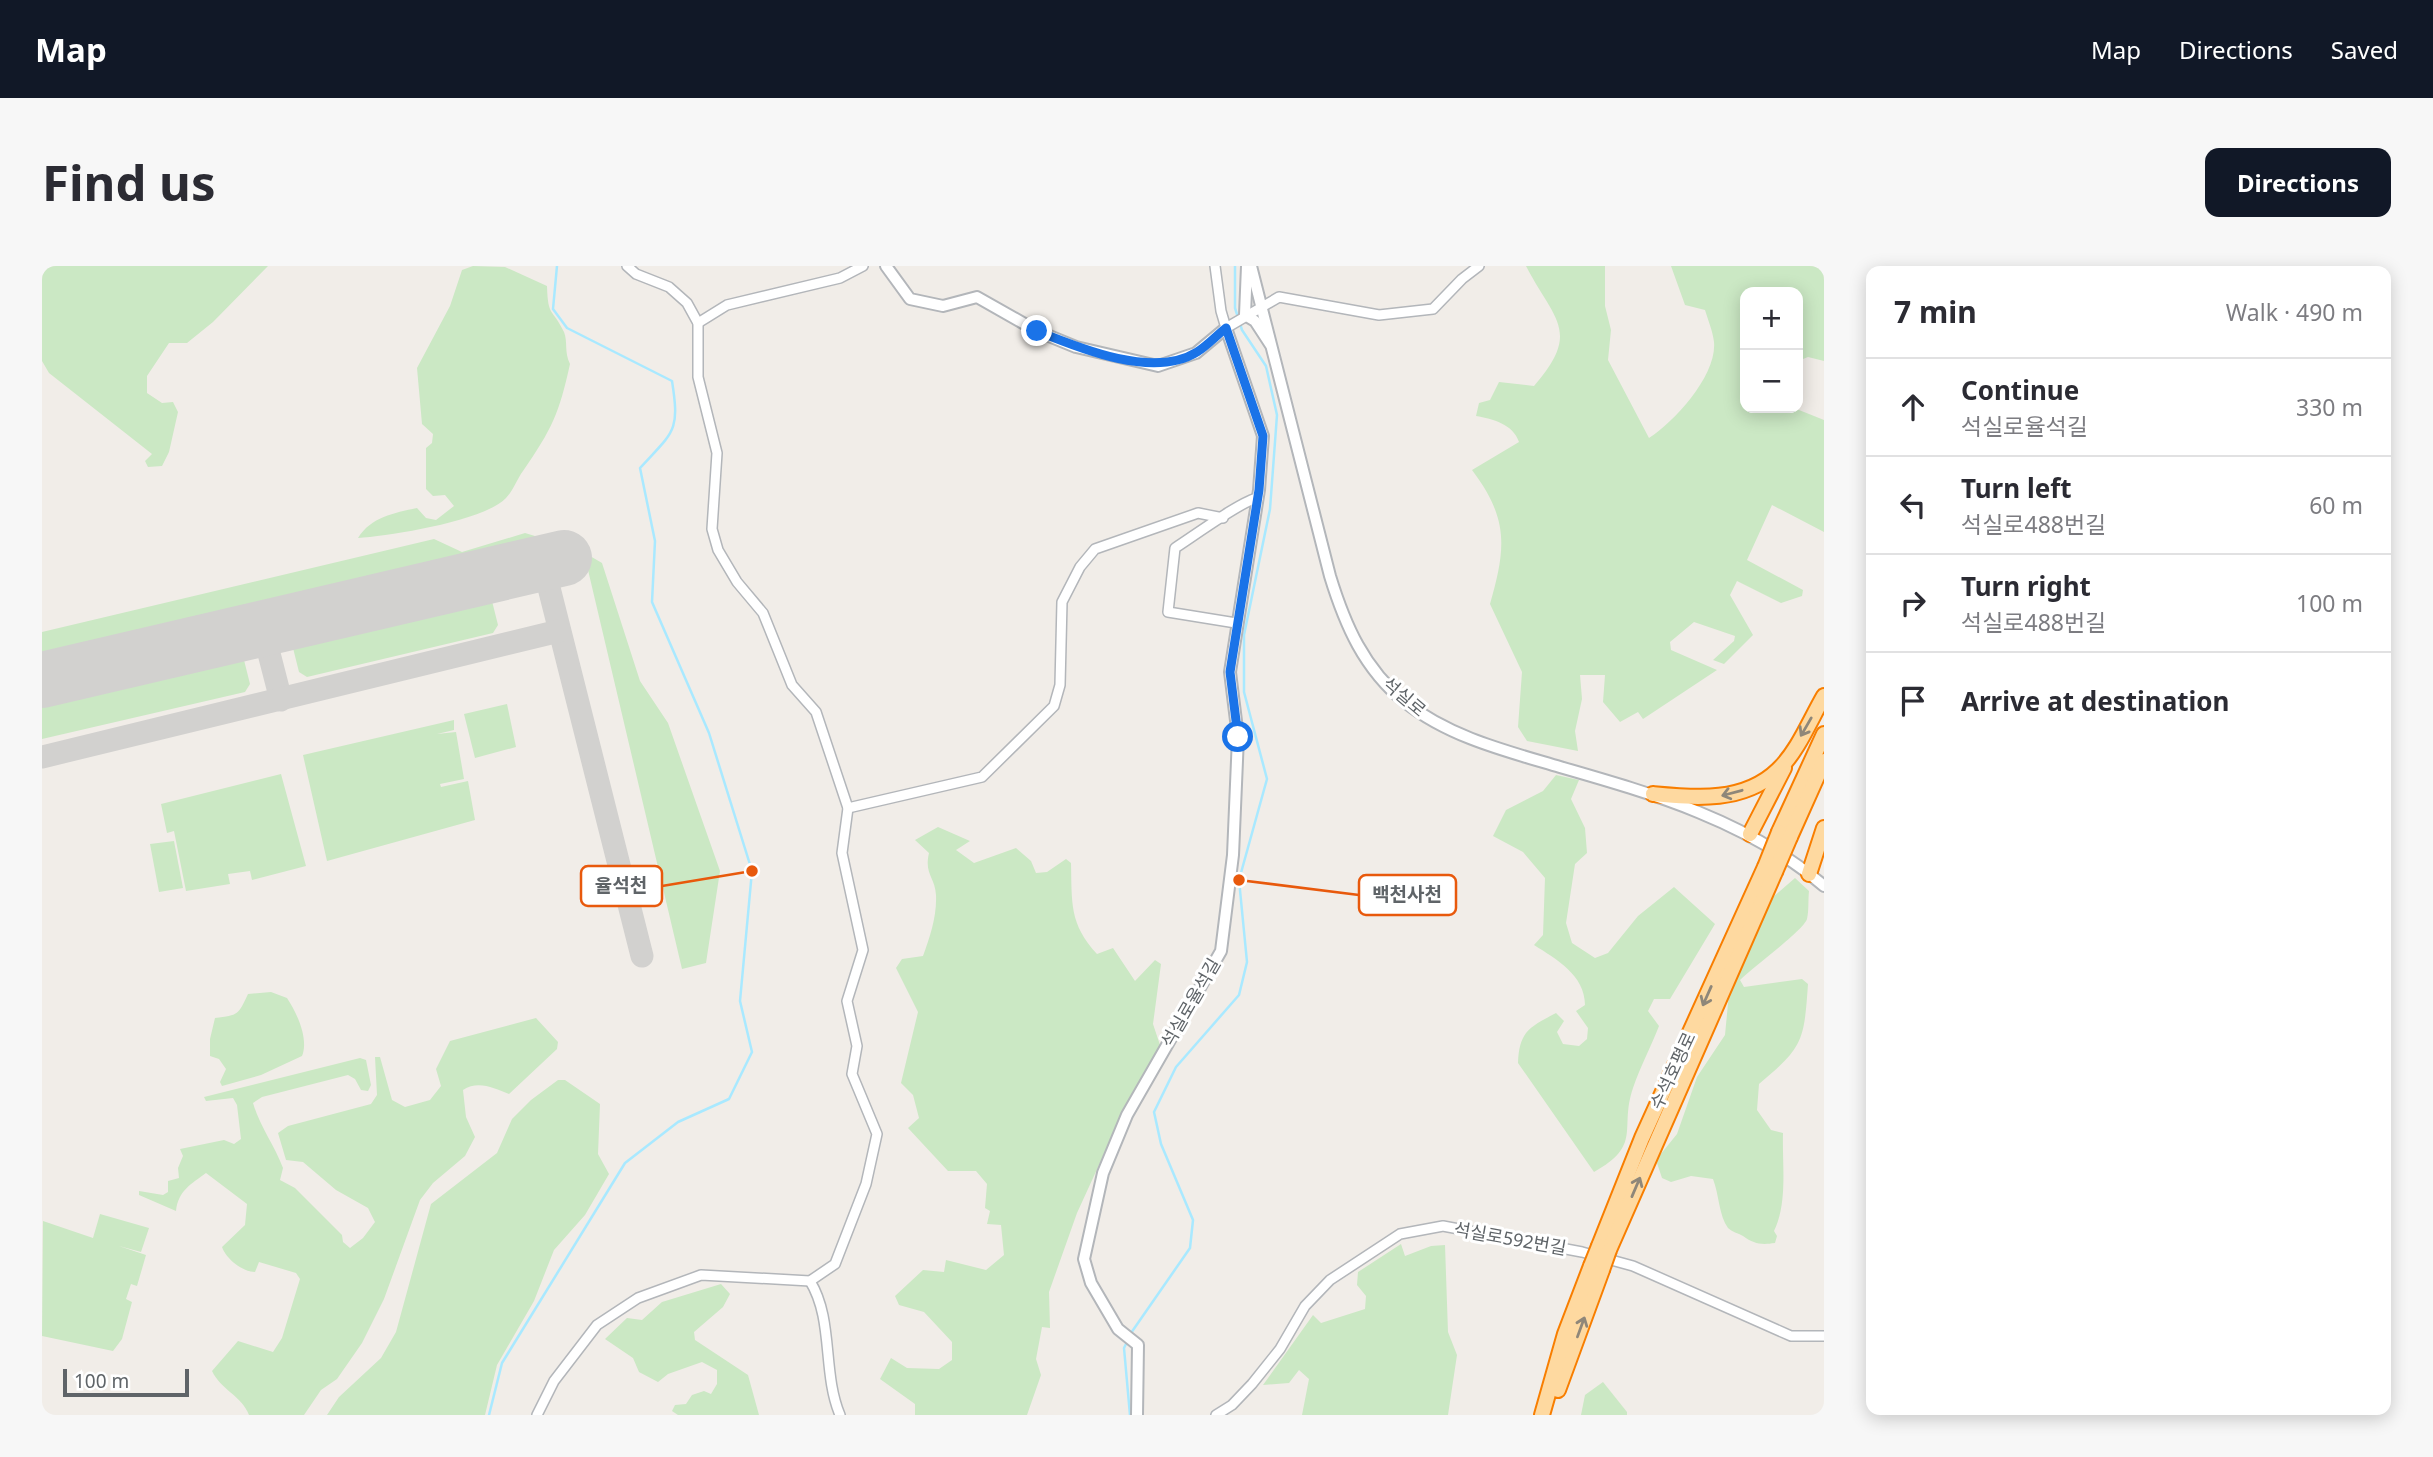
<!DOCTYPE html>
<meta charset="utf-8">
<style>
:root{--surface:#fff;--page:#f7f7f7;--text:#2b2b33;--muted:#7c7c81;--line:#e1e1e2;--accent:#111827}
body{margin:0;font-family:"Noto Sans","Noto Sans KR",sans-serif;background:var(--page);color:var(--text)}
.controls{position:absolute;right:21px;top:21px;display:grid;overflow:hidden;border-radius:14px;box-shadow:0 4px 18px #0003}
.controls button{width:63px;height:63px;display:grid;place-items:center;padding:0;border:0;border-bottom:2px solid var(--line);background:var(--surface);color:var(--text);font:35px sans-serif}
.scale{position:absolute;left:21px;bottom:18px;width:126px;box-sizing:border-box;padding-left:7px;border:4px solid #5f6468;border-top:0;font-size:19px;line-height:24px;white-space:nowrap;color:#5f6468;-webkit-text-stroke:5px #fff;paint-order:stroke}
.stop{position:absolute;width:21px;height:21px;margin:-16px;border:5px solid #1a73e8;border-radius:50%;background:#fff}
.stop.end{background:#1a73e8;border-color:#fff;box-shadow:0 2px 7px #0008}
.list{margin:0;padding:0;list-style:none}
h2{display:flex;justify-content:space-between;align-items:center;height:91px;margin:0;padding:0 28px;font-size:30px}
h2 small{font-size:23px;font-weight:400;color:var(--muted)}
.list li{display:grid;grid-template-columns:46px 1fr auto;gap:21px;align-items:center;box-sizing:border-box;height:98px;padding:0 28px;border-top:2px solid var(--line)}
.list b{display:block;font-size:26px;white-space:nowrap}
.list p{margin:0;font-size:23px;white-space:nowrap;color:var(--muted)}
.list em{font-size:23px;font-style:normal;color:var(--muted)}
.icon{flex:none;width:38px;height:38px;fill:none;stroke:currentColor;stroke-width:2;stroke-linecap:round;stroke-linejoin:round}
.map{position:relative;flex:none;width:1782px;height:1149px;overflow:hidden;border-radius:14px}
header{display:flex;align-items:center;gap:42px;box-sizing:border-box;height:98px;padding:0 35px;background:var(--accent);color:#fff}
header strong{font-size:33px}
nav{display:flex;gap:38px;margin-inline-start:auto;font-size:24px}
.intro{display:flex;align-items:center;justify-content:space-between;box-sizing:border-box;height:168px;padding:0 42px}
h1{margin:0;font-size:49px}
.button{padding:18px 32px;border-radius:14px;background:var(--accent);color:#fff;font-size:24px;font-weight:700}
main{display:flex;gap:42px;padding:0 42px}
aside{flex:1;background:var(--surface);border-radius:14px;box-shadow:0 4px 18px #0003}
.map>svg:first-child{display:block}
</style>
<header>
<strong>Map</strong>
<nav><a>Map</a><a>Directions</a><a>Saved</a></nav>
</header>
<div class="intro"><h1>Find us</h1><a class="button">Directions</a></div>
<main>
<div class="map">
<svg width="1782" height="1149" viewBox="0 0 1782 1149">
<rect width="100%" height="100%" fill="#f1ede8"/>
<!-- green -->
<g fill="#cbe8c4">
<polygon points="0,0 226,0 171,56 145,77 127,77 105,110 105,127 120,137 131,136 136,146 127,186 120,200 106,201 103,195 110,188 7,107 0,95"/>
<path d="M 431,0 L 463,1 L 505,20 C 506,52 510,41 522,66 C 526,76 522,86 528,98 C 517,148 510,163 481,205 C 475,213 471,225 464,232 C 442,255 348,270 316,272 C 329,251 352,247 375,242 L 384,252 L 394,254 L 412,240 L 403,229 L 391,230 L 384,223 L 384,182 L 390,177 L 391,168 L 380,158 L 375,102 L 408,40 L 420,4 Z"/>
<path d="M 1484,0 L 1563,0 L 1563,40 L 1569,64 L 1566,94 L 1607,172 C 1633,155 1675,109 1672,76 C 1671,66 1666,54 1663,44 L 1643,39 L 1629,0 L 1782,0 L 1782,95 L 1766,91 L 1756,95 L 1756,26 L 1703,26 L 1703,142 L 1752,142 L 1782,154 L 1782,266 L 1730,239 L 1705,294 L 1761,324 L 1760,330 L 1739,337 L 1695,315 L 1688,329 L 1711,369 L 1682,398 L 1671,394 L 1692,375 L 1693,370 L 1652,356 L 1628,376 L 1629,384 L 1675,404 L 1601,453 L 1596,446 L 1578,456 L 1561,436 L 1563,409 L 1538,409 L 1540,433 L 1533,465 L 1536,485 L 1485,475 L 1476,461 L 1480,406 L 1448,338 C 1464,282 1467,253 1430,204 L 1477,176 C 1471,158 1451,153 1434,150 L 1437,137 L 1448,134 L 1457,116 L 1492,120 C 1540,65 1512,54 1484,0 Z"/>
<polygon points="483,267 536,283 560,297 598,415 626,457 678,605 664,697 640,703 542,287 505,277 0,398 0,366 392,273 420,286"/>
<polygon points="442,331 450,335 456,359 451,367 265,411 257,406 251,382 256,375"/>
<polygon points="195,390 202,394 208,418 203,426 0,473 0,436"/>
<polygon points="465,438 474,481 433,492 422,448"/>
<polygon points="412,454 412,464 395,468 414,466 422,513 398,518 399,521 426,515 433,554 285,595 261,489"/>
<polygon points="239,508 264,600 210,614 208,605 186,608 188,618 144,625 132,565 125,567 119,538"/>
<path d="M 1514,509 L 1537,514 L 1529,533 L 1543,562 L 1545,587 L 1533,598 L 1524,657 L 1530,677 L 1553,692 L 1566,687 L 1596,650 L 1632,621 L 1673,658 L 1628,733 L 1612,733 L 1606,745 L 1617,760 C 1609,781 1598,801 1591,822 C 1577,863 1601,879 1552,906 L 1476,797 C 1477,765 1488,761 1514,747 L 1522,755 L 1515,766 L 1521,778 L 1537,780 L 1545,773 L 1546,762 L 1534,745 L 1543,739 C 1543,709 1514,693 1492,679 L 1501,669 L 1503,612 L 1481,586 L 1451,570 L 1464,544 L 1501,525 Z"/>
<path d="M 896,561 L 928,575 L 914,584 L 932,597 L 974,582 L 989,595 L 994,607 L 1005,606 L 1024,593 L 1029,597 C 1030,636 1027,658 1055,688 L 1071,682 L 1093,715 L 1113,694 L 1119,698 L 1111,758 L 1120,785 L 1078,853 L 1035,947 L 1007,1026 L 1008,1062 L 1000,1061 L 994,1093 L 999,1109 L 985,1149 L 873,1149 L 873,1138 L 838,1113 L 849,1092 L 865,1102 L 897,1103 L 910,1094 L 910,1076 L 882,1046 L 857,1039 L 853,1030 L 881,1004 L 902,1006 L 904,994 L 944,1004 L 962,989 L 959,959 L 945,958 L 948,945 L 943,942 L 945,918 L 934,905 L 906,905 L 866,862 L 877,852 L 871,829 L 859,817 L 876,746 L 854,702 L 860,693 L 881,690 C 888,671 895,650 894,629 C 893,611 882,608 887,587 L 873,574 Z"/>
<polygon points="132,575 141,622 117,626 108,578"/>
<path d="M 1753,612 L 1767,625 C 1766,634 1767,645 1765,653 C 1761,665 1712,700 1698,714 L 1702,721 L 1760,713 L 1766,718 C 1762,776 1761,781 1717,818 L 1715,844 L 1729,864 L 1741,867 C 1740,898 1746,936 1732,965 L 1735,970 L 1733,977 C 1719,979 1712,978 1701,970 C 1696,967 1690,966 1686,962 C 1677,950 1677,928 1671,913 L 1649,910 L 1629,916 L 1620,912 L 1614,894 L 1635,868 L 1655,811 L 1683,769 L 1687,727 L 1718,656 L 1731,631 Z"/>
<path d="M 229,726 L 245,732 C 255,747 267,773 260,790 L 219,809 L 180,820 L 178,816 L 184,803 L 177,793 L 168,790 L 168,773 L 173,752 C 197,749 196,749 206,728 Z"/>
<path d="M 494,752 L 516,776 L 515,783 L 467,828 C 452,822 436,814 421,824 L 424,851 L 433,871 L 423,890 L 391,917 L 378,934 L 342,1033 L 320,1077 L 295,1113 L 279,1124 L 262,1149 L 207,1149 C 200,1130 179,1124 170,1105 L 196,1075 L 231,1086 L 240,1072 L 258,1013 L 254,1007 L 217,996 L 213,1006 C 201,1006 184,993 180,981 L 203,959 L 205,938 L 164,907 C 149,918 136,925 134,945 L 97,929 L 97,925 L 121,929 L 126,926 L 126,915 L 137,912 L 136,902 L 141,890 L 138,883 L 182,874 L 192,878 L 199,873 L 195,839 L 191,832 L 164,835 L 162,831 L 318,792 L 324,794 L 329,819 L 326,825 L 319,824 L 313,813 L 306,809 L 220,831 L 211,837 C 218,861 232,878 241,902 L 238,914 L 253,922 L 300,969 L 301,976 L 308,982 L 321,972 L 333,956 L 326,942 L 294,924 L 261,896 L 244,894 L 236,867 L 246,860 L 329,838 L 335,829 L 333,791 L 338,791 L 350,834 L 363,841 L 388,834 L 399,820 L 394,803 L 408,775 Z"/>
<polygon points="516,814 523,814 558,838 556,888 567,908 543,949 512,984 492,1035 455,1099 443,1149 285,1149 297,1131 339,1092 354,1066 389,938 455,887 470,853 489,834"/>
<polygon points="58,948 107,962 99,986 77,980 104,989 95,1020 89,1018 84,1033 90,1036 80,1073 71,1085 0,1070 1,955 51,972"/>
<polygon points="1359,978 1363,990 1389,980 1403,979 1406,1066 1415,1089 1406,1149 1260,1149 1267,1113 1257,1104 1247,1117 1221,1119 1271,1049 1279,1057 1323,1043 1324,1030 1315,1019 1316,1006"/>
<polygon points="679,1018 688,1028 681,1041 652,1066 653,1074 706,1109 717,1149 636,1149 630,1145 633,1139 644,1138 650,1129 662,1125 669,1128 675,1118 675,1104 660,1096 626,1108 616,1116 597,1106 591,1092 563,1073 585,1052 600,1054 620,1036"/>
<polygon points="1561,1116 1585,1146 1585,1149 1539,1149 1543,1129"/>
</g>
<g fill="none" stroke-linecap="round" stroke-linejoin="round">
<!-- stream -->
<g stroke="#a9e9ff" stroke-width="2.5">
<polyline points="1089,1067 1148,982 1151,954 1119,878 1112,846 1134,801 1197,729 1205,696 1197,614 1225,513 1202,426 1202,369 1228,243 1235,149 1224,100 1200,64 1193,42 1193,0"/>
<polyline points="1085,1076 1082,1082 1088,1149"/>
<path d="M 447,1149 L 460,1097 L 583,897 L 636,856 L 687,833 L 710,786 L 698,735 L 710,605 L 667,467 L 610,336 L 613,275 L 598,202 C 632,165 638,166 630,115 L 525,62 L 511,43 L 515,0"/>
</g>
<!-- taxiway -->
<g stroke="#d2d1cf" stroke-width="23">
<polyline points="501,298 600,690"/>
<polyline points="221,364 239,434"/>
<polyline points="0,491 517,365"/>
</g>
<!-- runway -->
<polyline stroke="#d2d1cf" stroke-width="56" points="0,414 522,292"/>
<defs>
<g id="minor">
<polyline points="1173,0 1179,45 1184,62 1237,31 1337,49 1391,43 1420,13 1437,0"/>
<polyline points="656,57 685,39 798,12 821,0"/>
<path d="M 1194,357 L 1126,346 L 1133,282 C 1149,272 1202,233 1216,232"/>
<polyline points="806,542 940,511 1012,440 1018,419 1020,336 1038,301 1053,283 1156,247 1181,252"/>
<path d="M 768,1015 C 792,1054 780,1106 798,1149"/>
<polyline points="495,1149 512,1115 555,1059 596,1032 659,1009 768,1015 793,998 824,918 835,868 810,808 815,780 805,735 821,684 800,587 806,542 774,446 750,419 721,347 695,316 676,284 670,263 675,187 656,111 656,57 645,37 627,21 594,8 585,0"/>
<polyline points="1174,1149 1190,1139 1210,1118 1238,1083 1263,1040 1288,1014 1358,968 1401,960 1540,986 1591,1000 1749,1070 1782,1070"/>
</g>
<g id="tertiary">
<polyline points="844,0 868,33 901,40 935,31 995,65 1034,81 1116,100 1154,87 1184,62 1221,170 1217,224 1188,406 1196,471 1191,589 1179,685 1085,849 1061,907 1042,993 1049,1017 1076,1063 1096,1079 1095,1149"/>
<polyline points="1205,0 1203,49 1213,55 1228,78"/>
<path d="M 1209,0 L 1288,310 C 1303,359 1322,403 1363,436 C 1407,471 1464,485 1518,501 C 1612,528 1706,555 1782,620"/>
</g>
<g id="trunk">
<path d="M 1611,528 C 1653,532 1702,537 1736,504 C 1756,485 1768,454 1782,430"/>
<polyline points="1737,566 1782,468"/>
<polyline points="1708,568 1742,502"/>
<polyline points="1748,571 1782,495"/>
<polyline points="1767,608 1782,562"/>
<polyline points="1557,980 1600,872 1723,601"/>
<polyline points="1567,984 1733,606"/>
<polyline points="1516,1124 1560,1004"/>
<polyline points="1500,1149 1523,1068 1549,1000"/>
</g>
</defs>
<!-- minor casing -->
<use href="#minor" stroke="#b3b6ba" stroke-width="12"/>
<!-- tertiary casing -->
<use href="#tertiary" stroke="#b3b6ba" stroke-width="14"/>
<!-- trunk casing -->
<use href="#trunk" stroke="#f87e00" stroke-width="18"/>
<!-- minor -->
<use href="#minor" stroke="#fff" stroke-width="9"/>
<!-- tertiary -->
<use href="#tertiary" stroke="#fff" stroke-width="10"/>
<!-- trunk -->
<use href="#trunk" stroke="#fed9a0" stroke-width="14"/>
<defs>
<g id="trunk-bridge">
<polyline points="1723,601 1737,566"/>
<polyline points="1733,606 1748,571"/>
<polyline points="1549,1000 1557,980"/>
<polyline points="1560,1004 1567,984"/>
</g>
</defs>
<!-- trunk-bridge casing -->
<use href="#trunk-bridge" stroke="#f87e00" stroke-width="18" stroke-linecap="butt"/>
<!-- trunk-bridge -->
<use href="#trunk-bridge" stroke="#fed9a0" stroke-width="14"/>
</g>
<!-- one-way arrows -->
<defs><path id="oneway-shaft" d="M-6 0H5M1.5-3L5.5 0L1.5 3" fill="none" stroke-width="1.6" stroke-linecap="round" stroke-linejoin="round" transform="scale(1.75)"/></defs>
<g stroke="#8f8779">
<use href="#oneway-shaft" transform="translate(1764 461) rotate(120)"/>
<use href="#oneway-shaft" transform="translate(1690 527) rotate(165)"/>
<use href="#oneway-shaft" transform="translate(1665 730) rotate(114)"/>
<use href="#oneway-shaft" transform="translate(1594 921) rotate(-67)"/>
<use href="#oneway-shaft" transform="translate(1539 1061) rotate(-70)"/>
</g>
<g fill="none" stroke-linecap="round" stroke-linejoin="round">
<!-- route -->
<path stroke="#1a73e8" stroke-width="9" d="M 995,65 C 1039,83 1112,113 1155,86 C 1165,80 1175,69 1184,62 L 1221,170 L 1217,224 L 1188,406 L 1196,471"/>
</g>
<g text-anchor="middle" stroke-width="6" stroke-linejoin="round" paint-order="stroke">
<!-- street labels -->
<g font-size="18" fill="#5f6468" stroke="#fff">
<text transform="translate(1362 431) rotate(40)" y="6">석실로</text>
<text transform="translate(1149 737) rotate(-60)" y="6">석실로율석길</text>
<text transform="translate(1631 805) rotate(-65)" y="6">수석호평로</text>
<text transform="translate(1468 973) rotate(10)" y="6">석실로592번길</text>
</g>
</g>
<!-- callouts -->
<path fill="none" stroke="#e8590c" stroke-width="2.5" d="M710 605L620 620M1197 614L1317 629"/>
<g fill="#e8590c" stroke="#fff" stroke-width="2.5">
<circle cx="710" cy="605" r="7"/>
<circle cx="1197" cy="614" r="7"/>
</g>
<g fill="#fff" stroke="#e8590c" stroke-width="2.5">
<rect x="539" y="600" width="81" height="40" rx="7"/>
<rect x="1317" y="609" width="97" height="40" rx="7"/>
</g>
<g font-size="19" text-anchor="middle" font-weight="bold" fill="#5f6468">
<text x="579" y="626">율석천</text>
<text x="1365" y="635">백천사천</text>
</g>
</svg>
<div class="controls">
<button>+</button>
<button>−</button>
</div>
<div class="scale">100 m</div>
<div class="stop" style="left:1196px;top:471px"></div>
<div class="stop end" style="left:995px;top:65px"></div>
</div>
<aside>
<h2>7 min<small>Walk · 490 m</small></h2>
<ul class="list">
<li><svg class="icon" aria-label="ahead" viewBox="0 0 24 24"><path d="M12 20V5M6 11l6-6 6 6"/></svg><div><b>Continue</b><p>석실로율석길</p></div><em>330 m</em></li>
<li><svg class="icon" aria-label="left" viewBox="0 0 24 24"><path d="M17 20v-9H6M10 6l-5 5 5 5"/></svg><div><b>Turn left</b><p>석실로488번길</p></div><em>60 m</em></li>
<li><svg class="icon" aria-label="right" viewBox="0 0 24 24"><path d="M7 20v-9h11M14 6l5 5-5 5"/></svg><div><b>Turn right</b><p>석실로488번길</p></div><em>100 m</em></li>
<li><svg class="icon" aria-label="arrive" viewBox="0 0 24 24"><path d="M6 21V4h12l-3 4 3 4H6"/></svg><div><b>Arrive at destination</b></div></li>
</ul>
</aside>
</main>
